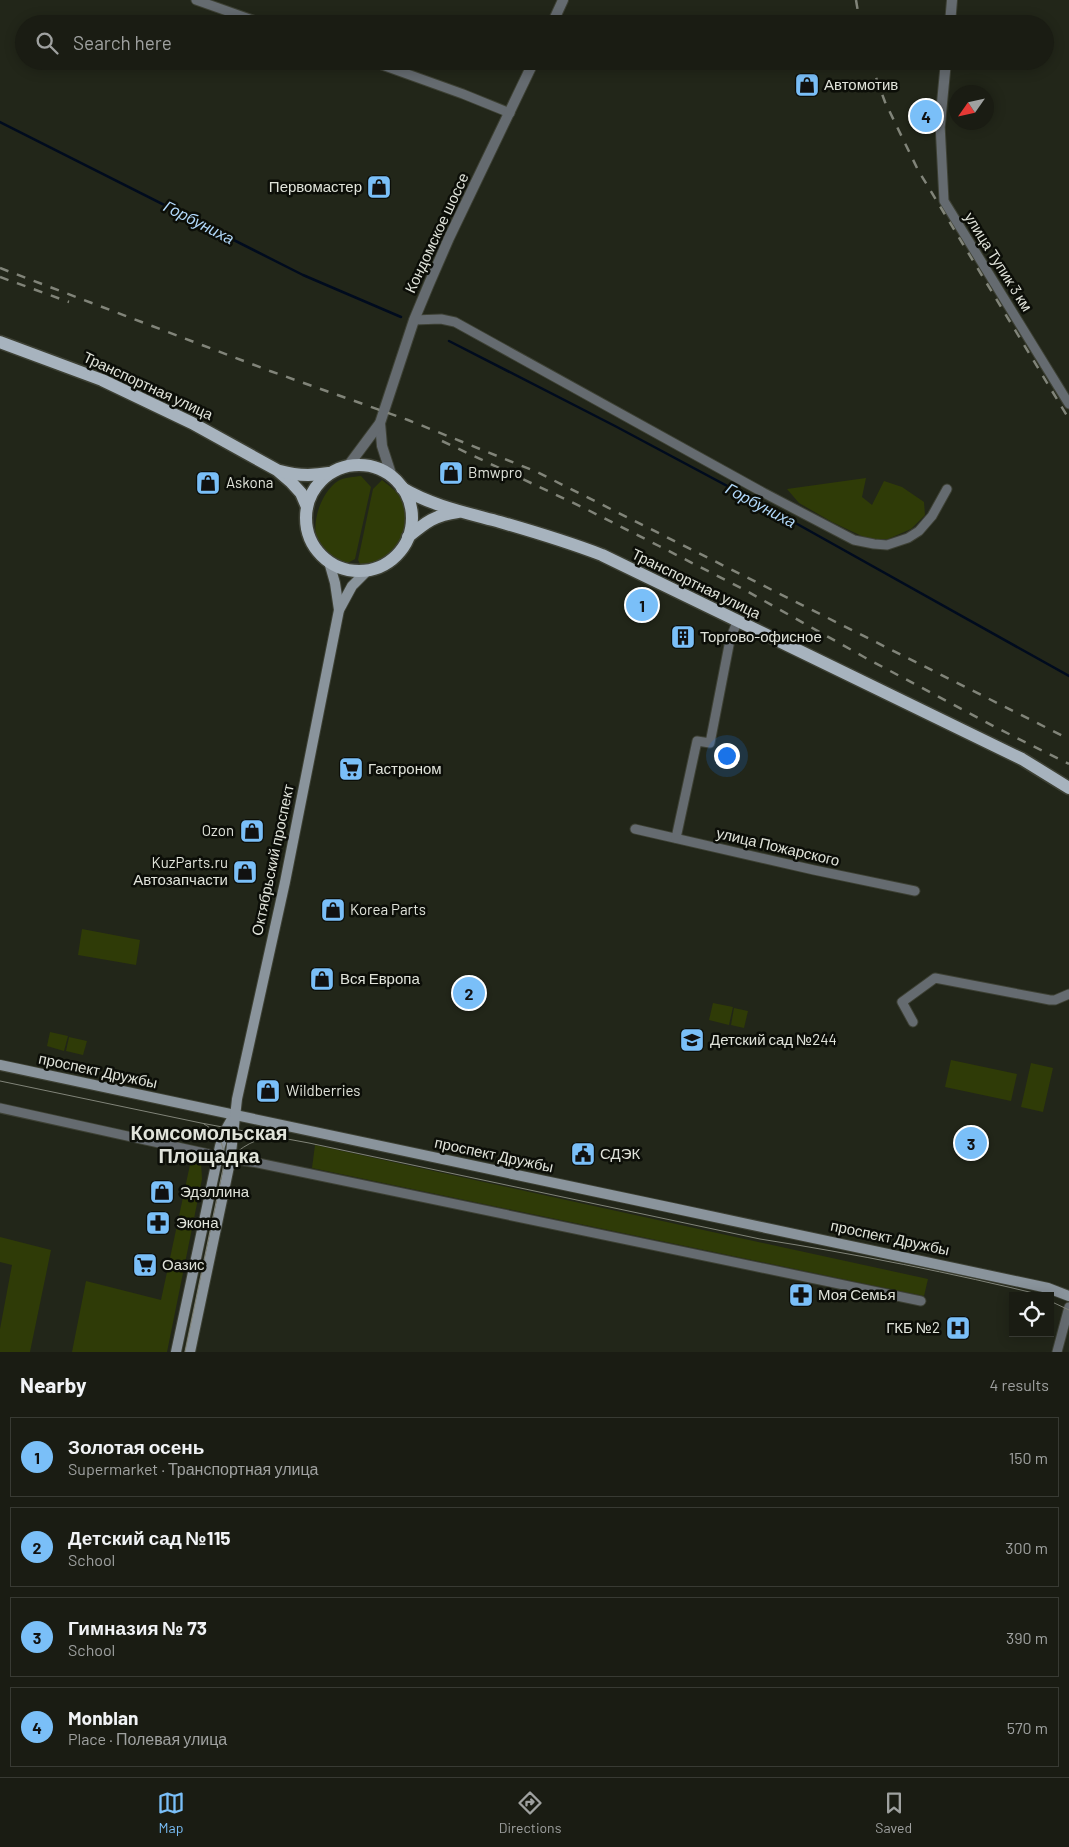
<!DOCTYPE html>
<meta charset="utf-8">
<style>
:root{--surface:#1a1c13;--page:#23251c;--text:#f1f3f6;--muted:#9fa1a0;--line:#383a33;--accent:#7abff8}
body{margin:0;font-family:Barlow,sans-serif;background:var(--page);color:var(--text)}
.controls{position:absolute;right:15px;bottom:15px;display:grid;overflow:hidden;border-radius:0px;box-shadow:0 2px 12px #0003}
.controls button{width:45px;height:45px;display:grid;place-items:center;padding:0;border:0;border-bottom:1px solid var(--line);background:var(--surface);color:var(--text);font:25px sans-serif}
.compass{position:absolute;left:949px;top:85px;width:45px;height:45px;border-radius:50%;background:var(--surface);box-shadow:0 2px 12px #0003;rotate:236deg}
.you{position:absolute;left:726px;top:755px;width:18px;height:18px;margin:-12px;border:4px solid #fff;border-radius:50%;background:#1a73e8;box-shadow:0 0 0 8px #1a73e833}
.badge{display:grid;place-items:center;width:32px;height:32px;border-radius:50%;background:var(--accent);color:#111;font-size:16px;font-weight:700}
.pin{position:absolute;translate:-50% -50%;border:2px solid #fff;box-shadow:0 1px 5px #0006}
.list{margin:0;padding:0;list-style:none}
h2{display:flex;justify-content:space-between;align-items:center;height:65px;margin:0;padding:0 20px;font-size:21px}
h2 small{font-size:16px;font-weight:400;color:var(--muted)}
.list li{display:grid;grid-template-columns:32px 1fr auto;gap:15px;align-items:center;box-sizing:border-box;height:80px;margin:0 10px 10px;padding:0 10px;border:1px solid var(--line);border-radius:0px}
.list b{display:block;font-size:19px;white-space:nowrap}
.list p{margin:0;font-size:16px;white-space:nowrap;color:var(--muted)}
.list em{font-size:16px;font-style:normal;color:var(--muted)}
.icon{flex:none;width:28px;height:28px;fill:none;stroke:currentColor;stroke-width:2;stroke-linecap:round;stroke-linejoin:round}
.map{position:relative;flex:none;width:1069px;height:1352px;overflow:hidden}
.search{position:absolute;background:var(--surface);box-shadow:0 2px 12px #0003;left:15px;right:15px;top:15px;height:55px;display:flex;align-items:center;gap:12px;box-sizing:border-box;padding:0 18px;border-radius:28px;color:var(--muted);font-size:19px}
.sheet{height:425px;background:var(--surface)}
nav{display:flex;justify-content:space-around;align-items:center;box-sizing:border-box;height:70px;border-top:1px solid var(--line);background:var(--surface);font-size:14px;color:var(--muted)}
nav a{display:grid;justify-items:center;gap:2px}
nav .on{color:var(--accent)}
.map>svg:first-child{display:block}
</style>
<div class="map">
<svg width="1069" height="1352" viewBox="0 0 1069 1352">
<rect width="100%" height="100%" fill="#222619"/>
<!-- green -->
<g fill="#2f3b07">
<path d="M 361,476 L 371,487 L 355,559 L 344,565 C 336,561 321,552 318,543 C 310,524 321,492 338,481 C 344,477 354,477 361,476 Z"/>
<polygon points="866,478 862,497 872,505 884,481 902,487 924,502 925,515 911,529 888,539 868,539 832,522 799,503 787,489"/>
<path d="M 382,480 C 391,487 402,495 406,506 C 413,529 397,554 376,563 C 372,565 366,566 361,566 L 358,560 L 373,489 Z"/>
<polygon points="82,929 140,940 136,965 78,955"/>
<polygon points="713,1003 733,1007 729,1025 709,1020"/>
<polygon points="734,1008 748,1011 744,1028 731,1025"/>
<polygon points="50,1032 68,1036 64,1051 47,1046"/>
<polygon points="69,1037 87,1041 83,1055 66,1051"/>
<polygon points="951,1060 1017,1074 1011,1101 945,1087"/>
<polygon points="1031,1063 1053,1068 1043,1112 1021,1107"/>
<polygon points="315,1145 928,1279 924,1296 312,1168"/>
<polygon points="191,1160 201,1162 202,1179 167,1352 72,1352 86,1281 161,1300"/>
<polygon points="0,1237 51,1250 30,1352 0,1352 0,1329 12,1265 0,1262"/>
</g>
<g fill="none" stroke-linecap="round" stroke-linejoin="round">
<!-- stream -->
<g stroke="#000b1e" stroke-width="2.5">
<polyline points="0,122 303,275 401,317"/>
<polyline points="449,341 615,426 774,511 1069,676"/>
</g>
<defs>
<g id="minor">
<polyline points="196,0 264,24"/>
<polyline points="371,61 463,94 510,113"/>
<polyline points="940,124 944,201 1069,404"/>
<polyline points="414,320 441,319 455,322 764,493 854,540 874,544 887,545 908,538 919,531 932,516 947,489"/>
<polyline points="635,829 814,870 915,891"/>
<polyline points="676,838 697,741 710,743 730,640 737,622"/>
<polyline points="913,1022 902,1002 935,978 1050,1000 1055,1000 1069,994"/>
<polyline points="0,1108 218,1156"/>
<polyline points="230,1159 258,1163 921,1301"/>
<polyline points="1057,1352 1069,1307"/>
</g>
<g id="tertiary">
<polyline points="552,24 563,0"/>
<polyline points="950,24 952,0"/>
<polyline points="940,124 946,61"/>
<polyline points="380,423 382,446 392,477"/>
<polyline points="348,466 380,423 414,320 429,284 449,238 534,61"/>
</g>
<g id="secondary">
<polyline points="329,562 335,583 339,610"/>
<path d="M 0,1065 C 349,1142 699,1212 1048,1288 L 1069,1296"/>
<polyline points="176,1352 220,1146 225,1131 233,1117"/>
<polyline points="190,1352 230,1162 237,1099 285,882 339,610 352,586 368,570"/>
</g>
<g id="primary">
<polyline points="0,342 102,380 192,423 277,470 291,482 301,493 307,507"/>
<circle cx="359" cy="518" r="53"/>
<path d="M 280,471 C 297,476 312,476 329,473"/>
<path d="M 402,488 C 432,506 467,513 500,522 C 535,532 568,542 602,555 L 1022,759 L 1069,788"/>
<path d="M 408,537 C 426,522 435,515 458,512"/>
</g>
</defs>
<!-- minor casing -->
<use href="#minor" stroke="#3d4034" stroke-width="11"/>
<!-- tertiary casing -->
<use href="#tertiary" stroke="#3d4034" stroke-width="12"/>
<!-- secondary casing -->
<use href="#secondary" stroke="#3d4034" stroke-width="12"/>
<!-- primary casing -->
<use href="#primary" stroke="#3d4034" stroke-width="15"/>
<!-- minor -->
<use href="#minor" stroke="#656b70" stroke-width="9"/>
<!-- tertiary -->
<use href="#tertiary" stroke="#656b70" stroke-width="10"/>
<!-- secondary -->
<use href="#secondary" stroke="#8a949c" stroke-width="10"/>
<!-- primary -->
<use href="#primary" stroke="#a7b3be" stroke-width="12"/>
<!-- tram -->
<g stroke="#818479" stroke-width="1">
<path d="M 0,1081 L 201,1123 L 309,1143 L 760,1239 C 856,1254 952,1273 1046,1296"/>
<path d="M 223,1166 C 235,1151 251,1140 269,1137"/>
<polyline points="1050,1301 1069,1310"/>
<path d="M 185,1352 L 224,1164 C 225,1147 220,1133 204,1124"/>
</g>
<!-- rail -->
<g stroke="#818479" stroke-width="2.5" stroke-dasharray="9 9" stroke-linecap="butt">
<polyline points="856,0 860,24"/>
<polyline points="870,61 885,102 918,170 1069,419"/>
<polyline points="0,268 270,371 408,420 537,472 1069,739"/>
<polyline points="0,277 69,302"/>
<polyline points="442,441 584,508 659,546 743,589 864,657 999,729 1069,764"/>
</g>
</g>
<!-- icons -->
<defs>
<symbol id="shop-square" viewBox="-11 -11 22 22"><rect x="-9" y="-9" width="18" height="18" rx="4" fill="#7abff8" stroke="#0c0e08"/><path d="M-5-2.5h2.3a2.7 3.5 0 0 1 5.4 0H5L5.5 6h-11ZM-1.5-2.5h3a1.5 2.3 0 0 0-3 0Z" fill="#111"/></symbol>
<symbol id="building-square" viewBox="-11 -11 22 22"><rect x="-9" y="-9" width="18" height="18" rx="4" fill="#7abff8" stroke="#0c0e08"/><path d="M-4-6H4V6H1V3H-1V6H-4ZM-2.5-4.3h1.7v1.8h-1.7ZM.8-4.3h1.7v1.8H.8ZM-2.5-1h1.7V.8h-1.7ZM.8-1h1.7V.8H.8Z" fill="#111"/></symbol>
<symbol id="supermarket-square" viewBox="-11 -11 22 22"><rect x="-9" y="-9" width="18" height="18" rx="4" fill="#7abff8" stroke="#0c0e08"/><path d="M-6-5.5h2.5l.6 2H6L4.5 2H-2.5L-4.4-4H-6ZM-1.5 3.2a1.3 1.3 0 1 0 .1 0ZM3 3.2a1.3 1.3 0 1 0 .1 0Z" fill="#111"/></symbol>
<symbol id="school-square" viewBox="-11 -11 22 22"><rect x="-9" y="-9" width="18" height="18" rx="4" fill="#7abff8" stroke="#0c0e08"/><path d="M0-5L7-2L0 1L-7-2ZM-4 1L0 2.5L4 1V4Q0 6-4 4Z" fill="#111"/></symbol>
<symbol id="civic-square" viewBox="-11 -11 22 22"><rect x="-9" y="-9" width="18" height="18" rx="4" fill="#7abff8" stroke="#0c0e08"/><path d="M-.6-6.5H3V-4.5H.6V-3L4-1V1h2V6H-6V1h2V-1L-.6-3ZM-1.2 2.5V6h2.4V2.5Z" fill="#111"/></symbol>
<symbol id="pharmacy-square" viewBox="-11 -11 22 22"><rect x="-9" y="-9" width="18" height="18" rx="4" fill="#7abff8" stroke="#0c0e08"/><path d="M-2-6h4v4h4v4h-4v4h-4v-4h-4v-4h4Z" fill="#111"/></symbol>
<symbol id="hospital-square" viewBox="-11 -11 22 22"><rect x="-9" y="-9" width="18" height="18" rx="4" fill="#7abff8" stroke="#0c0e08"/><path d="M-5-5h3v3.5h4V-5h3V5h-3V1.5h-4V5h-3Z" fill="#111"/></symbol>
</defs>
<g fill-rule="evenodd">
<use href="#shop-square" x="793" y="71" width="28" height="28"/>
<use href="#shop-square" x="365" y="173" width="28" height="28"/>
<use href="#shop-square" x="437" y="459" width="28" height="28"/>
<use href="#shop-square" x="194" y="469" width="28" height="28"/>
<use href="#building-square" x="669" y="623" width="28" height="28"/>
<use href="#supermarket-square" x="337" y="755" width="28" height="28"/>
<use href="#shop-square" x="238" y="817" width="28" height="28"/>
<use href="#shop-square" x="231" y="858" width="28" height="28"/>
<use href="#shop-square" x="319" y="896" width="28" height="28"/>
<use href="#shop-square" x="308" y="965" width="28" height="28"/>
<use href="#school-square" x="678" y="1026" width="28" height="28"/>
<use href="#shop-square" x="254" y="1077" width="28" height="28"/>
<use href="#civic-square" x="569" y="1140" width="28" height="28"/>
<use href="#shop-square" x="148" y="1178" width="28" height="28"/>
<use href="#pharmacy-square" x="144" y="1209" width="28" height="28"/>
<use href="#supermarket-square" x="131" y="1251" width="28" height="28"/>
<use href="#pharmacy-square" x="787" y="1281" width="28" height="28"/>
<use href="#hospital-square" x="944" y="1314" width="28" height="28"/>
</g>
<g text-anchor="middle" stroke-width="5" stroke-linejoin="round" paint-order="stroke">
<!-- poi labels -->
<g font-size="15" fill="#e0e3da" stroke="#0c0e08" text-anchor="start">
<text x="824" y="90">Автомотив</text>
<text x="362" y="192" text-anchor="end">Первомастер</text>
<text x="468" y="478">Bmwpro</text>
<text x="226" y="488">Askona</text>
<text x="700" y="642">Торгово-офисное</text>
<text x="368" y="774">Гастроном</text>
<text x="234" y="836" text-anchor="end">Ozon</text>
<text x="228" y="868" text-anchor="end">KuzParts.ru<tspan x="228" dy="17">Автозапчасти</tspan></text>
<text x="350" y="915">Korea Parts</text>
<text x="340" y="984">Вся Европа</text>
<text x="710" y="1045">Детский сад №244</text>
<text x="286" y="1096">Wildberries</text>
<text x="600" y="1159">СДЭК</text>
<text x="180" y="1197">Эдэллина</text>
<text x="176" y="1228">Экона</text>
<text x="162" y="1270">Оазис</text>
<text x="818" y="1300">Моя Семья</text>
<text x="940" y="1333" text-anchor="end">ГКБ №2</text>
</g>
<!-- street labels -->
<g font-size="15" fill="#e0e3da" stroke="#0c0e08">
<text transform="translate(437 233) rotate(-65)" y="5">Кондомское шоссе</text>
<text transform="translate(998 262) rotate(58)" y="5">улица Тупик 3 км</text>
<text transform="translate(148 386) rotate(25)" y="5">Транспортная улица</text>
<text transform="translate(696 584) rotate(26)" y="5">Транспортная улица</text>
<text transform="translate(778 847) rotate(13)" y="5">улица Пожарского</text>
<text transform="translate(273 860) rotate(-78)" y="5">Октябрьский проспект</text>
<text transform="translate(98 1071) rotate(12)" y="5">проспект Дружбы</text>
<text transform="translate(494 1155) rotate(12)" y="5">проспект Дружбы</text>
<text transform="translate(890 1238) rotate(12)" y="5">проспект Дружбы</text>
</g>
<!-- water labels -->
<g font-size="16" font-style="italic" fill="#b1d8fa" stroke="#0c0e08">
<text transform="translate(199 222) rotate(27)" y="6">Горбуниха</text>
<text transform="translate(761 505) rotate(28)" y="6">Горбуниха</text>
</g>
<!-- district labels -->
<g font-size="20" font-weight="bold" fill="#e0e3da" stroke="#0c0e08">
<text x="209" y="1140">Комсомольская<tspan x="209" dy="23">Площадка</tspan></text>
</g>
</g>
</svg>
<div class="controls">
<button><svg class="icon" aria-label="locate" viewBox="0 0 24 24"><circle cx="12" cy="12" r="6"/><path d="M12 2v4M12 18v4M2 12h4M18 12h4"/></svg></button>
</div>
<svg class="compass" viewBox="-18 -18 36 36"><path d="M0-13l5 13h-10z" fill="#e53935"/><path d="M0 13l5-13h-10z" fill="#9fa1a0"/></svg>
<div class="you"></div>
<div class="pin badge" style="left:642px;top:605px">1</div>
<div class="pin badge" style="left:469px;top:993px">2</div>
<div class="pin badge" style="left:971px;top:1143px">3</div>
<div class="pin badge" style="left:926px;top:116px">4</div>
<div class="search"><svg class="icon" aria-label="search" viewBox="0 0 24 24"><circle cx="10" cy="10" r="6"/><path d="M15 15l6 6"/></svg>Search here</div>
</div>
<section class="sheet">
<h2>Nearby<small>4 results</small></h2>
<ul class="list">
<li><span class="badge">1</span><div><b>Золотая осень</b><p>Supermarket · Транспортная улица</p></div><em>150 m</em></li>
<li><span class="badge">2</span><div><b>Детский сад №115</b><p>School</p></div><em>300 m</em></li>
<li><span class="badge">3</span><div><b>Гимназия № 73</b><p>School</p></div><em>390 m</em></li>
<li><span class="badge">4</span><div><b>Monblan</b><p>Place · Полевая улица</p></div><em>570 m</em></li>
</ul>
</section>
<nav>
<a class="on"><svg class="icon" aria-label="map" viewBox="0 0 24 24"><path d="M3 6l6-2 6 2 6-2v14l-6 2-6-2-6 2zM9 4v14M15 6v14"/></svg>Map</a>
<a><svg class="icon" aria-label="directions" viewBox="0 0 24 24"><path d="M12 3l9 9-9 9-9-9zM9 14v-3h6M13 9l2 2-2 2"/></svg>Directions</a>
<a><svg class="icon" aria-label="saved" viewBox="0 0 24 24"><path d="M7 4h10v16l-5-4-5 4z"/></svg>Saved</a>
</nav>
